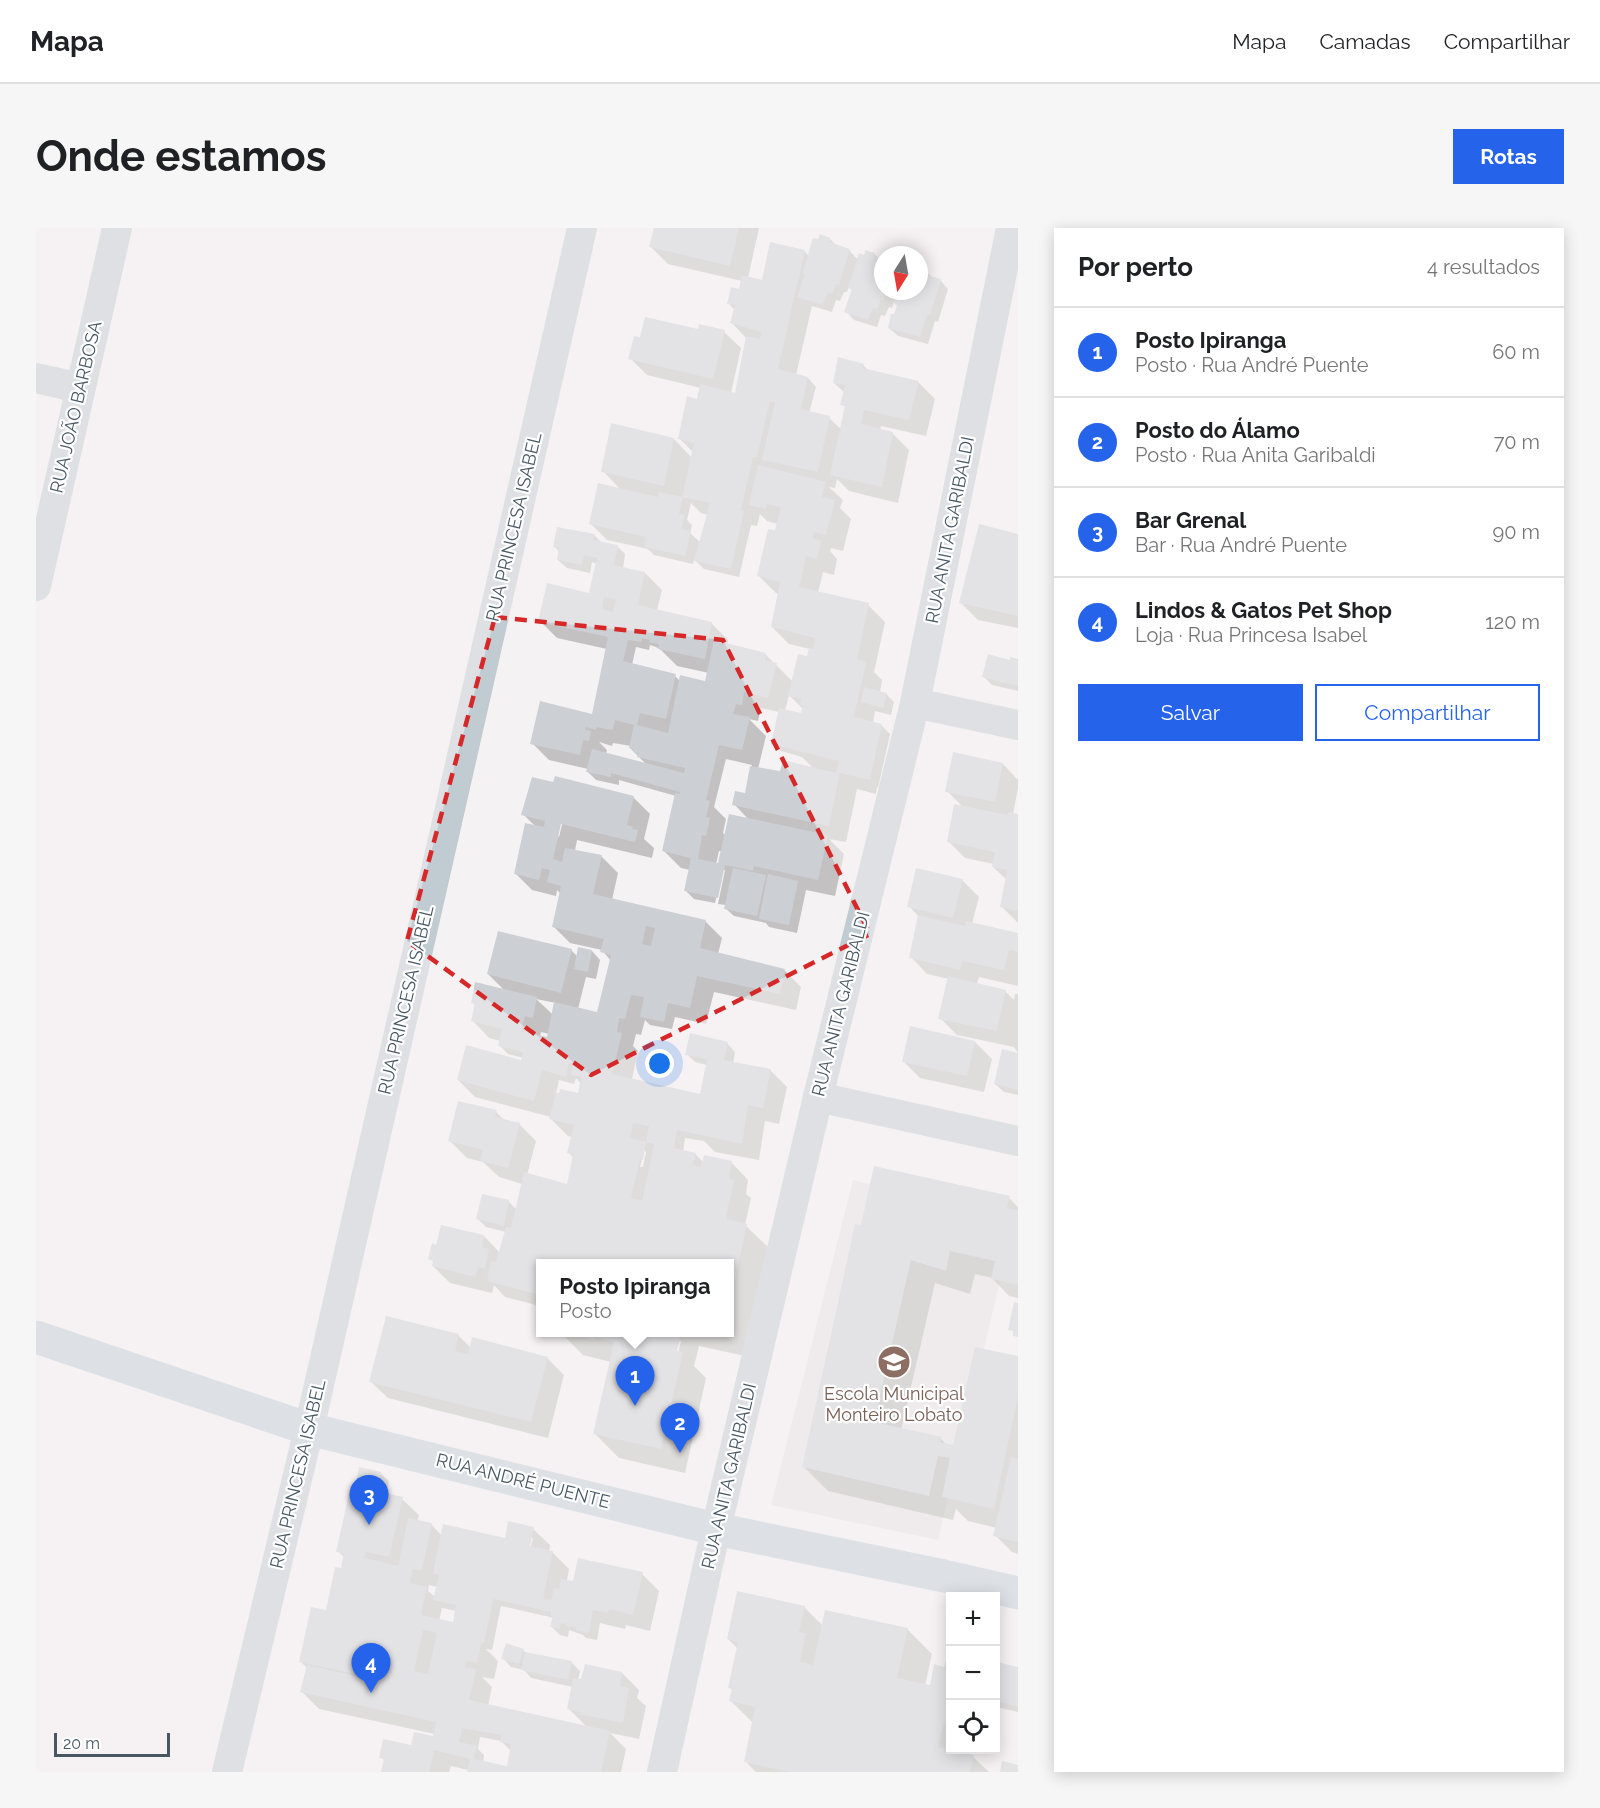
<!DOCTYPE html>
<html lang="pt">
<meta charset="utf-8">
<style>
:root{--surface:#fff;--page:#f6f6f6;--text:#202124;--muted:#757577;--line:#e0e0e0;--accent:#2563eb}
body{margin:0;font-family:Raleway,sans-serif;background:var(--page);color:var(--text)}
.controls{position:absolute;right:18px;bottom:18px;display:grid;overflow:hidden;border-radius:0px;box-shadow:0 3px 15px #0003}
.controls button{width:54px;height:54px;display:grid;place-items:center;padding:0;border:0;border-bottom:2px solid var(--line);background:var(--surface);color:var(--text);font:30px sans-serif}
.compass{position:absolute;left:838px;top:18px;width:54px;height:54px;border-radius:50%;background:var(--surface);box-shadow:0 3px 15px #0003;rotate:191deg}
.scale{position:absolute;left:18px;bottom:15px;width:116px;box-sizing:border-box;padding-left:6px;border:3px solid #485862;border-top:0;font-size:16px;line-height:21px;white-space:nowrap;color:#485862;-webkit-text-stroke:4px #fff;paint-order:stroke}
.you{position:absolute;left:624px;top:836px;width:21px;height:21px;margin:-15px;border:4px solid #fff;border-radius:50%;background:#1a73e8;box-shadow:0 0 0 9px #1a73e833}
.badge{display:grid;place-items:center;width:39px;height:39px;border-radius:50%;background:var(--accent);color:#fff;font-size:20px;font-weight:700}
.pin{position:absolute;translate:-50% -50px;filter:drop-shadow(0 2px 3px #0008)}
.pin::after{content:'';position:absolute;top:32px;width:21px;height:18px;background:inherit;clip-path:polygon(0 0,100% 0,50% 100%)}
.popup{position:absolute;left:500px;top:1031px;width:198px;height:78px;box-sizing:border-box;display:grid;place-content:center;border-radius:0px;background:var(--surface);filter:drop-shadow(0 2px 4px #0005);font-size:20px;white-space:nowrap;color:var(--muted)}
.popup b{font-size:22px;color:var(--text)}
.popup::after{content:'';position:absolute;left:50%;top:100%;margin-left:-12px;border:12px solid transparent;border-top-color:var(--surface)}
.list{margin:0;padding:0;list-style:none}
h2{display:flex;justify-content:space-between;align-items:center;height:78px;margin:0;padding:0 24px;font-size:26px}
h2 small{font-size:20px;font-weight:400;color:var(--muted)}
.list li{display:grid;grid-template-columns:39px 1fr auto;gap:18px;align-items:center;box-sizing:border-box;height:90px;padding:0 24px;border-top:2px solid var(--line)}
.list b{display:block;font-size:22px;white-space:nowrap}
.list p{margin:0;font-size:20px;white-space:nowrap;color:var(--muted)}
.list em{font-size:20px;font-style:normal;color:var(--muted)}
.actions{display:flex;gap:12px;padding:18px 24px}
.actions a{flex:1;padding:14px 0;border:2px solid var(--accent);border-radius:0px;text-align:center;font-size:21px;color:var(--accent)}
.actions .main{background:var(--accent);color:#fff}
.icon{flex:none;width:33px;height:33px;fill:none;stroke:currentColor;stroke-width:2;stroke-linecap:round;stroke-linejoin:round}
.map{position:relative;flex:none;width:982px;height:1544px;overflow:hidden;border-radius:0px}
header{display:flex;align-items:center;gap:36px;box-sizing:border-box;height:84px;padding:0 30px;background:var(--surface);border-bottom:2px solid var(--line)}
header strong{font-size:28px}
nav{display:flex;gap:33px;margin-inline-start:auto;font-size:21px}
.intro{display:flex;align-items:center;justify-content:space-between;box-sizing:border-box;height:144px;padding:0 36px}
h1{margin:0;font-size:42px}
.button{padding:15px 27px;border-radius:0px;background:var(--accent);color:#fff;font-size:21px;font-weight:700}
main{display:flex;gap:36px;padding:0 36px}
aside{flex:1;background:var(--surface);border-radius:0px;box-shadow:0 3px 15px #0003}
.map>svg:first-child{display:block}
</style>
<header>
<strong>Mapa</strong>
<nav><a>Mapa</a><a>Camadas</a><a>Compartilhar</a></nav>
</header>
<div class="intro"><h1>Onde estamos</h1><a class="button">Rotas</a></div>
<main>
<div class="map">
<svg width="982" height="1544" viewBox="0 0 982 1544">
<rect width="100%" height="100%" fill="#f5f2f3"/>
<!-- education -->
<polygon fill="#e6e3e5" points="817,952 979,991 902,1312 735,1277"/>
<!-- shadow -->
<g fill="#0003" fill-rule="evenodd">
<path d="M 619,0 L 723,0 L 712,50 L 727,54 L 768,23 L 773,28 L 794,11 L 802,19 L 813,22 L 822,32 L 838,26 L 847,34 L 847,63 L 883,63 L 883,40 L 887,41 L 896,49 L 904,52 L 912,61 L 902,94 L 899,93 L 892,116 L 862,108 L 853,100 L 862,78 L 858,73 L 856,80 L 853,79 L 849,88 L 845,87 L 841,99 L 818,92 L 810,83 L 817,63 L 813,59 L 811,64 L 808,64 L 804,73 L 800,72 L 796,84 L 776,78 L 760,147 L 772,150 L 780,159 L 773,185 L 793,190 L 806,202 L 810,180 L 806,176 L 809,165 L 798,155 L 827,137 L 833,143 L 882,154 L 899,171 L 890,208 L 845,198 L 844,202 L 856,205 L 873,222 L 862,275 L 813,263 L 801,251 L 799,260 L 793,259 L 807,272 L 804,280 L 815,291 L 807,323 L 795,320 L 794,323 L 801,331 L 798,347 L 787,344 L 782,365 L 832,377 L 849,394 L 838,444 L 846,452 L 844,464 L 850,466 L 858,474 L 855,487 L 839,483 L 837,495 L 846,498 L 854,506 L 842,560 L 841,559 L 840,566 L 821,561 L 810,614 L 793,611 L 808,626 L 799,668 L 770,662 L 761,705 L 733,699 L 730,695 L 698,688 L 689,680 L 690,677 L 682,676 L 689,642 L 686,642 L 679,675 L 658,671 L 650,663 L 654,642 L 645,640 L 628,623 L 640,568 L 583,552 L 583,557 L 560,552 L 552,544 L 552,541 L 513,532 L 496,515 L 557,488 L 571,421 L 521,410 L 504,393 L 554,367 L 561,336 L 556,334 L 554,345 L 531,340 L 522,332 L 524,324 L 519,319 L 558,307 L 566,315 L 581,318 L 589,326 L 587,340 L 609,345 L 626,362 L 621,382 L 675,395 L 692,412 L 691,417 L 729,426 L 757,454 L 772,430 L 774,421 L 753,416 L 736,399 L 743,366 L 740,365 L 723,348 L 742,296 L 731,293 L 724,286 L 721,298 L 715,297 L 703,349 L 668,341 L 658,331 L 657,336 L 618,327 L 612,321 L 571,312 L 554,295 L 585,262 L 567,243 L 638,211 L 656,230 L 658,225 L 643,210 L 662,173 L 665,160 L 611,147 L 594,130 L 663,103 L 688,104 L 705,120 L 695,165 L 700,166 L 711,111 L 696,95 L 699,82 L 693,76 L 704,63 L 706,53 L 632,36 L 615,19 ZM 655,275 L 665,285 L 672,287 L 665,315 L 654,305 L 656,297 L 651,292 ZM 614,417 L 620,419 L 625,422 L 641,438 L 673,445 L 670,455 L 644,453 L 639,448 L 596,437 L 600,419 L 613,422 ZM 753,467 L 768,482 L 765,486 L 749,483 ZM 725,480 L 743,484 L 736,515 L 745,523 L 766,529 L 778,541 L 746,545 L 722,541 L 730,508 L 713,491 L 722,493 ZM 563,514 L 576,518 L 577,515 L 595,518 L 594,520 L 610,536 L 570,526 L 571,522 ZM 690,531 L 716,537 L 710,567 L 698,576 L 713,592 L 690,608 L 687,605 L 690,591 L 678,579 ZM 683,623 L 686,624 L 684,637 L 680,636 Z"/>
<polygon points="944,298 982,307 982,400 942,392 925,375"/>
<polygon points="976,431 982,432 982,463 956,457 948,449 975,434"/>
<polygon points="967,536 982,552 982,560 977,586 982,588 982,695 966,679 971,652 957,639 958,636 929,630 912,613 927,579 911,563"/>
<path d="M 597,569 L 614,586 L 608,611 L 618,620 L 616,630 L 541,612 L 539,623 L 565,628 L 582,645 L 576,672 L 669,693 L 686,710 L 682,726 L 748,742 L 765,759 L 760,782 L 678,764 L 670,796 L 639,789 L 636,801 L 614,797 L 609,792 L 605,807 L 600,806 L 597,818 L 602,823 L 596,851 L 665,868 L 671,837 L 659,834 L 651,826 L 691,815 L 699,824 L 697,835 L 734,842 L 751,859 L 743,896 L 729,893 L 723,932 L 679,924 L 668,913 L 649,910 L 647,924 L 659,926 L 668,935 L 696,935 L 712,952 L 710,966 L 715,970 L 709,997 L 735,1022 L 709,1128 L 663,1118 L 658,1138 L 670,1150 L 649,1245 L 583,1230 L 559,1206 L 575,1134 L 547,1127 L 524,1104 L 694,1104 L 694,1036 L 504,1036 L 504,1078 L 469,1069 L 458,1057 L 456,1065 L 414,1055 L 397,1038 L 398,1035 L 394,1030 L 402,1019 L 448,1008 L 464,1025 L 470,1004 L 450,999 L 442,991 L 472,973 L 480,981 L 486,956 L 463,949 L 447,934 L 431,930 L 414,913 L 460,884 L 469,893 L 483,896 L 500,913 L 491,947 L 532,957 L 538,930 L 533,925 L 536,909 L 532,908 L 515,891 L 515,889 L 439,869 L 422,852 L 486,834 L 487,830 L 472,826 L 464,818 L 465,813 L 453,810 L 437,793 L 440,778 L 436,774 L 469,763 L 452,746 L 535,722 L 542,729 L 556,723 L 564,732 L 560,751 L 550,749 L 542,781 L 562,786 L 575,733 L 566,722 L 534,715 L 517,698 L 525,666 L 521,662 L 520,668 L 496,662 L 479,645 L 499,598 L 487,586 ZM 525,589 L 528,589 L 523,609 L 521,607 ZM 500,771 L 520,775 L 517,787 L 511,781 ZM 505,804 L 513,806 L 512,811 L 504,809 ZM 540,850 L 545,856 L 547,868 L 520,866 L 523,852 L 538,856 ZM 608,922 L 610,924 L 607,939 L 604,939 ZM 642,1113 L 645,1113 L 641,1130 L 638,1130 Z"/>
<polygon points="926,652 943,669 936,696 982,706 982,758 943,749 941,756 969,763 978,772 979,766 982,766 982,825 978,819 921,807 904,790 913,751 891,746 875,729 883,689 873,678"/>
<polygon points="939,814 956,831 948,864 884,850 867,833"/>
<polygon points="967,823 982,827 982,867 968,864 959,856"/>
<polygon points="973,970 982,979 982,1070 973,1068 956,1050 939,1046 934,1066 899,1055 865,1202 905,1211 911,1217 919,1219 940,1121 982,1130 982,1326 976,1324 959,1307 961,1300 932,1293 920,1281 917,1292 792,1263 768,1239 821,998"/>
<polygon points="422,1107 435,1120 511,1130 528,1147 512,1210 352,1170 335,1154"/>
<path d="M 344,1245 L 353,1253 L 350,1267 L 366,1271 L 383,1287 L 381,1294 L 395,1296 L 406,1308 L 470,1312 L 497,1301 L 514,1317 L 513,1324 L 516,1324 L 533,1341 L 531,1353 L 538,1355 L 606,1346 L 623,1363 L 614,1403 L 590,1397 L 589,1401 L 564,1395 L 561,1412 L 550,1410 L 547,1407 L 533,1402 L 532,1409 L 524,1407 L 516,1399 L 518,1390 L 465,1378 L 456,1422 L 450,1421 L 462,1433 L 458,1451 L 446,1449 L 456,1459 L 452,1478 L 551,1499 L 533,1481 L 537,1459 L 495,1450 L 488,1442 L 475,1439 L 467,1430 L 487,1422 L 490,1425 L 536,1435 L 544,1443 L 542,1452 L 586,1445 L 603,1462 L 601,1470 L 610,1478 L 603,1511 L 574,1505 L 590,1521 L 585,1544 L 432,1544 L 432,1542 L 415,1538 L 413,1544 L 346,1544 L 349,1533 L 345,1529 L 399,1510 L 399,1506 L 283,1481 L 266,1464 L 271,1440 L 265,1434 L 295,1384 L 309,1330 L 302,1323 L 324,1261 ZM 494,1310 L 497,1310 L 493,1326 ZM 393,1357 L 401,1359 L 399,1369 L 392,1363 ZM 406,1380 L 421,1383 L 418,1396 L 403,1393 ZM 444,1509 L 465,1513 L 475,1523 L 476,1541 L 447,1535 L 448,1527 L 442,1521 Z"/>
<polygon points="768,1379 787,1398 871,1401 896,1426 889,1458 899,1460 909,1441 915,1416 915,1522 921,1522 921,1525 937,1529 953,1544 720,1544 709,1533 717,1495 695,1473 697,1463 694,1459 702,1421 692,1411"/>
<polygon points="960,1436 982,1441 982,1484 960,1479"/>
</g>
<!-- building -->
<g fill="#ccd0d5" fill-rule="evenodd">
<polygon points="618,0 703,0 694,38 613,19"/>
<polygon points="784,6 794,10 793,14 814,21 803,57 800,56 796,66 792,64 787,77 761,69 769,46 766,46 777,10 782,11"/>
<polygon points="734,14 769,22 742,141 772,149 765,181 794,188 782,244 726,232 739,174 734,173 721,229 717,229 705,282 708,283 695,341 658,333 674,275 646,269 658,215 642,211 651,168 661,171 664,156 699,165 710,108 724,111 726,104 694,95 699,77 691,76 695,59 703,61 706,47 726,52"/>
<polygon points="829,22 839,25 838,28 847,32 847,63 850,63 847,73 845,71 841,81 837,80 832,92 808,84 816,61 812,60 823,25 828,27"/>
<polygon points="883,38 888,40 886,46 905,51 894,87 891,86 884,109 852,100 855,86 858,86 861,77 858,76 862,63 883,63"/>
<polygon points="609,89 662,101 663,96 689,102 677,151 592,131 598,108 604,109"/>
<polygon points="802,129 828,136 826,140 883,153 873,192 828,182 825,196 857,204 846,259 794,247 809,178 804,177 809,157 797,155"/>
<polygon points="575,195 638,210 628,258 565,244"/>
<polygon points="722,237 790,254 786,269 799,272 790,307 778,304 777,310 785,313 781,331 770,328 763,359 833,375 821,431 830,434 818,489 846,496 834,552 804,545 793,598 696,577 699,563 709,565 714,538 744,543 747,532 800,545 803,533 735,516 743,480 765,485 767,478 764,477 765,471 752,468 762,426 771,428 773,420 777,421 779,410 735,399 744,354 721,348 732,301 739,302 745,279 731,276 730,281 713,277"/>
<polygon points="562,255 622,269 623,264 647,269 643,286 648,287 646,301 655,303 649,328 608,319 610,309 553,296"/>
<polygon points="943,296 982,306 982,388 923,375"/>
<path d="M 521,299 L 559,306 L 557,312 L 582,317 L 578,337 L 609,344 L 602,377 L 676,394 L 669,431 L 622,421 L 623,416 L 613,414 L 614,412 L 606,410 L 605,414 L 592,412 L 587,433 L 640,446 L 630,491 L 604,485 L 601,497 L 632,505 L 644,447 L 669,453 L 678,412 L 730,425 L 729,432 L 741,435 L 732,470 L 708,464 L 706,477 L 700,476 L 697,486 L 714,489 L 706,522 L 683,517 L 670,572 L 674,573 L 670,589 L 674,590 L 670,608 L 666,607 L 662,631 L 682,635 L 693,586 L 792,607 L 782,652 L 718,638 L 717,643 L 689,637 L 682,670 L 648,663 L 655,630 L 626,623 L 639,565 L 644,566 L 644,564 L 575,545 L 575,549 L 550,544 L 556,521 L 648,545 L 649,540 L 601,529 L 602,526 L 597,524 L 597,521 L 593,520 L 598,497 L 579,492 L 577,502 L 560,499 L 560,502 L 550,499 L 549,502 L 555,503 L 553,513 L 547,512 L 544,527 L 494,516 L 504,473 L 556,486 L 572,409 L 502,394 L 511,355 L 553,365 L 560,333 L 562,333 L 562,330 L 548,327 L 546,337 L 521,332 L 523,320 L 517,319 ZM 568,369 L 580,371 L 577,384 L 566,381 Z"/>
<polygon points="952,426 974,432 974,429 982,431 982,458 946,449"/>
<polygon points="828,459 851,465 847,480 825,474"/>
<polygon points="917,524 967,535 959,574 909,564"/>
<path d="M 519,548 L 598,568 L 591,597 L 597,599 L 596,601 L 602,602 L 599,614 L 525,596 L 517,631 L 526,634 L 529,620 L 566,627 L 557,666 L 670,692 L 664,720 L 749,741 L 744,766 L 661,748 L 654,780 L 632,775 L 628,794 L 604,789 L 608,769 L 595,767 L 589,791 L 583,790 L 581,804 L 586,805 L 576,846 L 664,866 L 671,831 L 649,827 L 654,805 L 692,814 L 688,832 L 735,841 L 727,880 L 712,877 L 706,916 L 641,902 L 638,920 L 660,925 L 657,937 L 665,939 L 668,927 L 696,933 L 693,951 L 698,952 L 690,991 L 711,996 L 699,1052 L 697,1051 L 694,1063 L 693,1035 L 504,1035 L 504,1067 L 451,1053 L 455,1033 L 460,1034 L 470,999 L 475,1000 L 488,944 L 531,956 L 537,927 L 531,925 L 538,897 L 513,891 L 520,865 L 523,865 L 524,861 L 542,865 L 545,849 L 535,847 L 537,836 L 533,835 L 530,849 L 506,842 L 498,873 L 421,852 L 430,817 L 485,832 L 487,824 L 462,818 L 466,801 L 435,793 L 439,775 L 435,775 L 439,754 L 501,769 L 497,790 L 489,788 L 485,803 L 511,809 L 518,774 L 561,784 L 575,727 L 564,724 L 568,711 L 516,699 L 525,658 L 511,654 L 514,642 L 506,640 L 503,652 L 478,646 L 489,595 L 508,599 L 509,593 L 485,587 L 496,549 L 517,554 ZM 610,698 L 619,700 L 615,718 L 606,716 ZM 597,895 L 613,898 L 610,914 L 594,910 ZM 610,914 L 618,916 L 606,973 L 595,970 L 604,931 L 607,932 Z"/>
<polygon points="918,576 971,587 973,584 982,586 982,683 964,679 971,642 956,639 959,624 911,614"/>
<polygon points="697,640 730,647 721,688 688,681"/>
<polygon points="880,640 927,651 917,690 871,679"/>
<polygon points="732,646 762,653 753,697 723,691"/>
<polygon points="882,687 929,698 930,693 982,705 982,724 973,722 968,742 927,733 924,742 873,730"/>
<polygon points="462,703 536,721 525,765 451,746"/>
<polygon points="542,719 556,722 552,744 538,741"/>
<polygon points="912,748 970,762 961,803 902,791"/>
<polygon points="874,798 939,813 931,848 866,834"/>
<polygon points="966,821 982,825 982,862 958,856"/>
<polygon points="422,873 461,882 459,889 484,895 472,940 444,933 447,922 412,913"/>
<polygon points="838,938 974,968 971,980 982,982 982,1057 955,1051 959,1033 914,1023 910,1043 875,1032 838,1194 906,1209 904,1214 917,1217 939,1119 982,1128 982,1169 958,1281 906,1269 914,1230 902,1228 893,1268 766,1239 819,996 825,997"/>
<polygon points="446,966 473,972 468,998 440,991"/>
<polygon points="405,997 448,1007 446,1019 453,1021 449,1041 442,1039 439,1049 396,1038 397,1033 392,1031 396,1015 400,1017"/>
<polygon points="978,1074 982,1075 982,1109 977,1108 977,1103 972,1102"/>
<polygon points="350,1088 423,1106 419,1123 432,1126 436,1109 512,1129 495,1194 333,1154"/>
<polygon points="530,1104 646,1104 641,1123 647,1124 625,1221 557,1206 578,1114 559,1109 558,1112"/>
<polygon points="975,1229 982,1231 982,1314 957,1308"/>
<path d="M 323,1239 L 345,1244 L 341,1263 L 367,1269 L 353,1329 L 330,1324 L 329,1330 L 362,1338 L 372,1290 L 396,1295 L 386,1343 L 377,1341 L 374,1355 L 391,1359 L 385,1387 L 417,1394 L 420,1377 L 397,1372 L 403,1347 L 397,1345 L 407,1296 L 469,1310 L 472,1293 L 498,1299 L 494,1318 L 517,1323 L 507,1371 L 515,1372 L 518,1360 L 523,1361 L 525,1351 L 537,1353 L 542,1330 L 607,1344 L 597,1387 L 573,1381 L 572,1385 L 557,1382 L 553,1405 L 540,1402 L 541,1400 L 530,1398 L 530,1396 L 525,1395 L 524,1401 L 514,1399 L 517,1388 L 515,1388 L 515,1384 L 457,1371 L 448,1415 L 445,1415 L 441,1435 L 431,1433 L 429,1439 L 440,1441 L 433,1472 L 574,1503 L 565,1544 L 431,1544 L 434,1531 L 398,1522 L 393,1544 L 345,1544 L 348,1531 L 343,1530 L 347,1511 L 375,1517 L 378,1504 L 397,1508 L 400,1494 L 264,1464 L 271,1437 L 329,1450 L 329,1448 L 263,1434 L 275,1379 L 290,1382 L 299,1339 L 305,1340 L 308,1325 L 300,1324 L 315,1257 L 319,1258 ZM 387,1402 L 401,1405 L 392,1446 L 378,1443 ZM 426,1500 L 465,1507 L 464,1514 L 475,1516 L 471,1538 L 438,1531 L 441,1518 L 423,1514 Z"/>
<polygon points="701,1363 769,1378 763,1404 770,1405 764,1434 777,1437 789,1382 872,1400 861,1450 894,1457 898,1436 908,1439 915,1414 915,1498 907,1496 902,1519 938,1527 934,1544 754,1544 708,1534 719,1479 693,1473 696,1461 692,1460 702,1414 691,1411"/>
<polygon points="470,1415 488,1421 483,1436 465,1431"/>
<polygon points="489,1424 536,1433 532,1452 485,1442"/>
<polygon points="960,1434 982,1439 982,1479 960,1473"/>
<polygon points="549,1436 586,1444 584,1458 593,1460 587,1495 543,1486 544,1484 531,1481 537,1450 545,1451"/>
<polygon points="966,1533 982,1537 982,1544 964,1544"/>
</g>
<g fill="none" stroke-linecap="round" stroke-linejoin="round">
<!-- minor -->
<g stroke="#c0cbd2" stroke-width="30">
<polyline points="0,150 44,160"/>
<polyline points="0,358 81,0"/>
<polyline points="879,475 982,497"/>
<polyline points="782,869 982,913"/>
<polyline points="191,1544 273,1201 546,0"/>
<polyline points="626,1544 680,1301 782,869 879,475 974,5"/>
</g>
<!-- secondary -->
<polyline stroke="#bfcdd7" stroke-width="33" points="0,1109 273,1201 680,1301 908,1348 982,1365"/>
</g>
<!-- marked area -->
<path d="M0 0H982V1544H0ZM 459,389 L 687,412 L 834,706 L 555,847 L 371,713 Z" fill="#f5f2f3" fill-opacity=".55" fill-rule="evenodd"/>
<path fill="none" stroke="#d62828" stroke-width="4.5" stroke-dasharray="12 8" stroke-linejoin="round" d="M 459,389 L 687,412 L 834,706 L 555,847 L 371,713 Z"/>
<!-- icons -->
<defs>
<symbol id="school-disc" viewBox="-11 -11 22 22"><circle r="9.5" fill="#8d6e63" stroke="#fff"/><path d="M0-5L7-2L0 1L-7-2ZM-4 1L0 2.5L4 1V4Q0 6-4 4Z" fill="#fff"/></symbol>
</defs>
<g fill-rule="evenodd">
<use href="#school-disc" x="839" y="1115" width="38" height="38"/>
</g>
<g text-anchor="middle" stroke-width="4.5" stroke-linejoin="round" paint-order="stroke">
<!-- street labels -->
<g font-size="18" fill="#485862" stroke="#fff">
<text transform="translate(40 179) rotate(-77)" y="6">RUA JOÃO BARBOSA</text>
<text transform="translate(478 299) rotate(-77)" y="6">RUA PRINCESA ISABEL</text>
<text transform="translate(914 302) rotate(-79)" y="6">RUA ANITA GARIBALDI</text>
<text transform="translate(370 772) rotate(-77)" y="6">RUA PRINCESA ISABEL</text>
<text transform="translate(805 776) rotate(-76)" y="6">RUA ANITA GARIBALDI</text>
<text transform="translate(262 1246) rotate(-77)" y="6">RUA PRINCESA ISABEL</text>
<text transform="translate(693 1248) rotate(-77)" y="6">RUA ANITA GARIBALDI</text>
<text transform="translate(487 1253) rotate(14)" y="6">RUA ANDRÉ PUENTE</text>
</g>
<!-- education labels -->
<g font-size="18" fill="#785e54" stroke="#fff">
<text x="858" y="1172">Escola Municipal<tspan x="858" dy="21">Monteiro Lobato</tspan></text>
</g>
</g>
</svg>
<div class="controls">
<button>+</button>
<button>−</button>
<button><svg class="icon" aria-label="locate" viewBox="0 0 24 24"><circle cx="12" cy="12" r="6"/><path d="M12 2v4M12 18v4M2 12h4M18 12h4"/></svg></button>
</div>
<svg class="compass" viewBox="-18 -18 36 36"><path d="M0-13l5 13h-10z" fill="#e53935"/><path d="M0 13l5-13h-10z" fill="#757577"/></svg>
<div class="scale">20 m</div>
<div class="you"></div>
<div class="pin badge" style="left:599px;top:1178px">1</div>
<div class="popup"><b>Posto Ipiranga</b>Posto</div>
<div class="pin badge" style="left:644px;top:1225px">2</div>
<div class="pin badge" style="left:333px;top:1297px">3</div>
<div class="pin badge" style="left:335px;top:1465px">4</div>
</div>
<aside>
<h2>Por perto<small>4 resultados</small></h2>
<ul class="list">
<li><span class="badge">1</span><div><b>Posto Ipiranga</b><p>Posto · Rua André Puente</p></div><em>60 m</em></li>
<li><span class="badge">2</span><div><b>Posto do Álamo</b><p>Posto · Rua Anita Garibaldi</p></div><em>70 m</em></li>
<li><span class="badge">3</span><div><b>Bar Grenal</b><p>Bar · Rua André Puente</p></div><em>90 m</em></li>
<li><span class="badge">4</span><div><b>Lindos &amp; Gatos Pet Shop</b><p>Loja · Rua Princesa Isabel</p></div><em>120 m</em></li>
</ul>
<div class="actions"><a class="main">Salvar</a><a>Compartilhar</a></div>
</aside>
</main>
